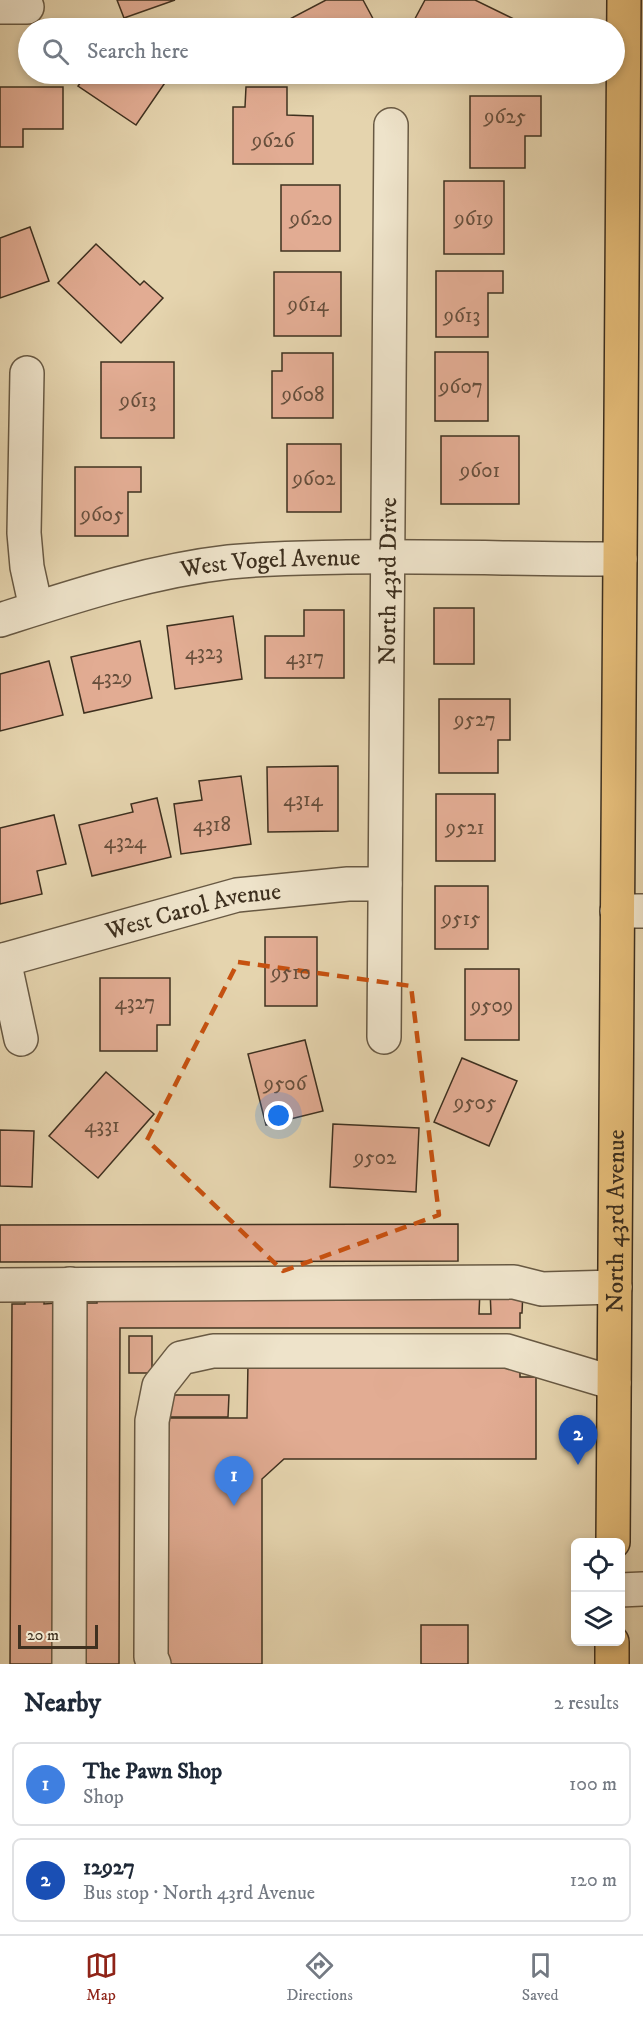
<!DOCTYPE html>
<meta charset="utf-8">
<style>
:root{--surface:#fff;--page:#f2f2f3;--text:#1f2937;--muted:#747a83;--line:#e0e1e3;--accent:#8f2418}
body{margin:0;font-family:"IM FELL DW Pica",serif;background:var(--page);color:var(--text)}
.controls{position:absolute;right:18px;bottom:18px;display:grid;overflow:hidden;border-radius:9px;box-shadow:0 3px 9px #0003}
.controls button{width:54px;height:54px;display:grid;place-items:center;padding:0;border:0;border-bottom:2px solid var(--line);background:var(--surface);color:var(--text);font:30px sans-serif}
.scale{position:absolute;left:18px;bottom:15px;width:80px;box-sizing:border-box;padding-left:6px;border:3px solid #3e301f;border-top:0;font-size:16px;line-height:21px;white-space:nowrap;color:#3e301f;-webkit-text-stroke:4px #eee3ca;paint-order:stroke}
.you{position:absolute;left:279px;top:1116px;width:21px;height:21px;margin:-15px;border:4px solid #fff;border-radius:50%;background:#1a73e8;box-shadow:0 0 0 9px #1a73e833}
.badge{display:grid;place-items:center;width:39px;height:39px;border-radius:50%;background:var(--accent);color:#fff;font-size:20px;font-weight:700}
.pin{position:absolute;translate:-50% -50px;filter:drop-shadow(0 2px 3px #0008)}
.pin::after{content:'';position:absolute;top:32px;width:21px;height:18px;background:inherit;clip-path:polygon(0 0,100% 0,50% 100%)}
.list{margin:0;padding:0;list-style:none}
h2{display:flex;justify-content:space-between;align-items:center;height:78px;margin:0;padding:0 24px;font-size:26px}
h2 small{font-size:20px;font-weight:400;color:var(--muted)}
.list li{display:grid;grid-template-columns:39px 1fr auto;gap:18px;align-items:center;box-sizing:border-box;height:84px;margin:0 12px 12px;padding:0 12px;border:2px solid var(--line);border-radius:9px}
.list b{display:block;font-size:22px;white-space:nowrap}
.list p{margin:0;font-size:20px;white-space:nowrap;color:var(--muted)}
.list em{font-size:20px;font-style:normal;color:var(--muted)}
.icon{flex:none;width:33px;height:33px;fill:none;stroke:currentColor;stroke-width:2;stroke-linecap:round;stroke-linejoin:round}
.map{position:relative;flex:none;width:643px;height:1664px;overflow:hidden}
.search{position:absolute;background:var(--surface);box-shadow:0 3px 9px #0003;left:18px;right:18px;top:18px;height:66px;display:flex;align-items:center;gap:15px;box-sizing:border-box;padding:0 21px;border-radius:33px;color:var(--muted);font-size:22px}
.sheet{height:270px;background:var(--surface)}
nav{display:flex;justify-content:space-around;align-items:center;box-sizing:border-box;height:84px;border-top:2px solid var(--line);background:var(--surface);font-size:16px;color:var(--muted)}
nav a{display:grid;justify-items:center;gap:3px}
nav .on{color:var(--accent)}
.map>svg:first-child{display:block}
</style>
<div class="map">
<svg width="643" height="1664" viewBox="0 0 643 1664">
<rect width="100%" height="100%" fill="#e5d4ae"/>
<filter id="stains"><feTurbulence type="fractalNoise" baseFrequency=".00333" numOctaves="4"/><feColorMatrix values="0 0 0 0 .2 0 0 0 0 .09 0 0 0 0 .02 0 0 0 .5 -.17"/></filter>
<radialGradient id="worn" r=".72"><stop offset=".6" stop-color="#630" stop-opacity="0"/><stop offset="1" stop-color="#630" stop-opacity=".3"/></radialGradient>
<!-- building -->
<g fill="#e2ac93" stroke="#3e301f" stroke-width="1.5">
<polygon points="117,0 175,0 124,18"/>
<polygon points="326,0 363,0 378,28 287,28 284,22"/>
<polygon points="425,0 475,0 514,19 509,28 410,28"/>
<polygon points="87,74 171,74 136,125 78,86"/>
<polygon points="0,87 63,87 63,129 23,129 23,147 0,147"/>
<polygon points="246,87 287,87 287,115 313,116 313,164 233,164 233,107 245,107"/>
<polygon points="470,96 541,96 541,136 525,136 525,168 470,168"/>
<rect x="444" y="181" width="60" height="73"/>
<rect x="281" y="185" width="59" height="66"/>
<polygon points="30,227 49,281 0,298 0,238"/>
<polygon points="96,244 140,285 144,281 163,298 121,343 58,283"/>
<polygon points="436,271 503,271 503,293 488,293 488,337 436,337"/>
<rect x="274" y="272" width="67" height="64"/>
<rect x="435" y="352" width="53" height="69"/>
<polygon points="282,353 333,353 333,418 272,418 272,371 282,371"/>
<rect x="101" y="362" width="73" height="76"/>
<rect x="441" y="436" width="78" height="68"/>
<rect x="287" y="444" width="54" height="68"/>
<polygon points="75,467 141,467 141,492 128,492 128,536 75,536"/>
<rect x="434" y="608" width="40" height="56"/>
<polygon points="304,610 344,610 344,678 265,678 265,636 304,636"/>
<polygon points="233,616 242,679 175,689 167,626"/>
<polygon points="140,641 152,698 84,713 71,657"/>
<polygon points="49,661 63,715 0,731 0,674"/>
<polygon points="439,699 510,699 510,740 498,740 498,773 439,773"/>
<polygon points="338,766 338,831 268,832 267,767"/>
<polygon points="241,776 251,844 181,854 174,804 202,800 199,781"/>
<rect x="436" y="794" width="59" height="67"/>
<polygon points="157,798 171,857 92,876 79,825 133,812 131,804"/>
<polygon points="54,815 66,864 37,871 42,894 0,904 0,828"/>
<rect x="435" y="886" width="53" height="63"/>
<rect x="265" y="937" width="52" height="69"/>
<rect x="465" y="969" width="54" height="71"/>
<polygon points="100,978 170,978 170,1025 157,1025 157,1051 100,1051"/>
<polygon points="305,1040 323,1111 266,1125 248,1054"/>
<polygon points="462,1058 517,1081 489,1146 434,1122"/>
<polygon points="106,1072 154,1114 98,1178 49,1136"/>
<polygon points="333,1124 419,1128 416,1192 330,1187"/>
<polygon points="0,1130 34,1131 32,1187 0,1186"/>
<polygon points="458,1224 458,1261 0,1262 0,1225"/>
<polygon points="97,1290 480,1290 479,1314 491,1314 490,1290 523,1291 522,1313 520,1313 520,1328 120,1328 119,1664 84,1664 85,1303 97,1303"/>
<polygon points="25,1291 44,1291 44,1304 57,1303 54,1664 10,1664 12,1304 25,1304"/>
<rect x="129" y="1336" width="23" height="37"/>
<polygon points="248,1363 520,1366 520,1377 536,1377 536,1459 284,1459 262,1479 262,1664 167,1664 168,1418 247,1418"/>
<polygon points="166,1395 229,1395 228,1417 166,1417"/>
<rect x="421" y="1625" width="47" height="39"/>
</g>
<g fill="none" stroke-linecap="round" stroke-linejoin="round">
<defs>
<g id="minor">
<polyline points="0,7 27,7"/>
<polyline points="27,373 24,533 27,567 36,608"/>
<path id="s1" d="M 0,620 C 75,596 150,571 229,562 C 268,558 308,558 347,557 C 438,556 529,559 620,559"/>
<polyline points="617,911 643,911"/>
<polyline points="4,960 21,1039"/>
<path id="s2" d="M 0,961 L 237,895 L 348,884 L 385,884"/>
<path id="s3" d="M 384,1037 L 391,125"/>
<polyline points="0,1285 514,1282 542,1289 615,1287"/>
<polyline points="620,1590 643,1589"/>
<polyline points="69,1664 70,1284"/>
<polyline points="154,1664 151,1657 152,1421 159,1386 181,1358 213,1351 507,1351 614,1383"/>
</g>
<g id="major">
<path id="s4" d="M 613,1542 L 624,0"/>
<polyline points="612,1664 612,1642"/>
</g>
</defs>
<!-- minor casing -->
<use href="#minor" stroke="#685943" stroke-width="36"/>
<!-- major casing -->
<use href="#major" stroke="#3e301f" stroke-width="36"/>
<!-- minor -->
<use href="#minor" stroke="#eee3ca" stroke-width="33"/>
<!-- major -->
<use href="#major" stroke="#e2ba77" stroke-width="33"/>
</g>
<!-- marked area -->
<path fill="none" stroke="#c65110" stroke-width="4.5" stroke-dasharray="12 8" stroke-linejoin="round" d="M 238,962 L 411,986 L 439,1215 L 283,1271 L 147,1140 Z"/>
<g text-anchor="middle" stroke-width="6" stroke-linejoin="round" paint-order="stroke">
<!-- number labels -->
<g font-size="21" fill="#674f3c">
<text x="505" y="123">9625</text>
<text x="273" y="147">9626</text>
<text x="311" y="225">9620</text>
<text x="474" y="225">9619</text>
<text x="308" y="311">9614</text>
<text x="462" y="322">9613</text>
<text x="461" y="393">9607</text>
<text x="303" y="401">9608</text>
<text x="138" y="407">9613</text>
<text x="480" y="477">9601</text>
<text x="314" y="485">9602</text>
<text x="102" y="521">9605</text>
<text x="204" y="659">4323</text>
<text x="305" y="664">4317</text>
<text x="112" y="684">4329</text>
<text x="475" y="726">9527</text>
<text x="303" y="806">4314</text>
<text x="212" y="831">4318</text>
<text x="465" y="834">9521</text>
<text x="125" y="848">4324</text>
<text x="461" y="925">9515</text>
<text x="291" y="979">9510</text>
<text x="135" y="1009">4327</text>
<text x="492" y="1012">9509</text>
<text x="285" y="1090">9506</text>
<text x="475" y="1109">9505</text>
<text x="102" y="1132">4331</text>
<text x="375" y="1164">9502</text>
</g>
<!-- street labels -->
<g font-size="24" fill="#3e301f" stroke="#eee3ca">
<text dy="8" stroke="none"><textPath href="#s1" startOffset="278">West Vogel Avenue</textPath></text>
<text dy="8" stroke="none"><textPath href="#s3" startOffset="456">North 43rd Drive</textPath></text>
<text dy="8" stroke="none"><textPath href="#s2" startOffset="200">West Carol Avenue</textPath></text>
<text dy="8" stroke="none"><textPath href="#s4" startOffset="321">North 43rd Avenue</textPath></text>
</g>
</g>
<rect width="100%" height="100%" filter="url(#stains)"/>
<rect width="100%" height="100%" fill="url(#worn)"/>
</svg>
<div class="controls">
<button><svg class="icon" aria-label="locate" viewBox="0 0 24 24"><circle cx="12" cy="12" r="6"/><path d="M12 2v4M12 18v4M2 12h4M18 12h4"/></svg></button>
<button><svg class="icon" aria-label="layers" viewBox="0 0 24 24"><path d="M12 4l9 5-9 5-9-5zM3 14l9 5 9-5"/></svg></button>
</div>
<div class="scale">20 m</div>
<div class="you"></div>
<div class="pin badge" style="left:234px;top:1506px;background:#3f7fe0">1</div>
<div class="pin badge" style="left:578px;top:1465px;background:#1a4fb4">2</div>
<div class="search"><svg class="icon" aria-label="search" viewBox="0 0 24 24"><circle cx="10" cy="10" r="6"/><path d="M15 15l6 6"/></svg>Search here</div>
</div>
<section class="sheet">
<h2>Nearby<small>2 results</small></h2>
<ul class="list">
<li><span class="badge" style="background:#3f7fe0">1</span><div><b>The Pawn Shop</b><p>Shop</p></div><em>100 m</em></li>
<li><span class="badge" style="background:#1a4fb4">2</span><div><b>12927</b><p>Bus stop · North 43rd Avenue</p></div><em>120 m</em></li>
</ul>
</section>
<nav>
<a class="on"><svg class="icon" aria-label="map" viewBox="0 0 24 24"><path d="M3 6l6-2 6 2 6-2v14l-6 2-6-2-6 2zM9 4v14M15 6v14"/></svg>Map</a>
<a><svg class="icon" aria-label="directions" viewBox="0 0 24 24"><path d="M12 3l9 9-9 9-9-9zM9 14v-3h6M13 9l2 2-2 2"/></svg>Directions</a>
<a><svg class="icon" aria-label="saved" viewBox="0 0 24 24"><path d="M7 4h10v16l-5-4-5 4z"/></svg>Saved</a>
</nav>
